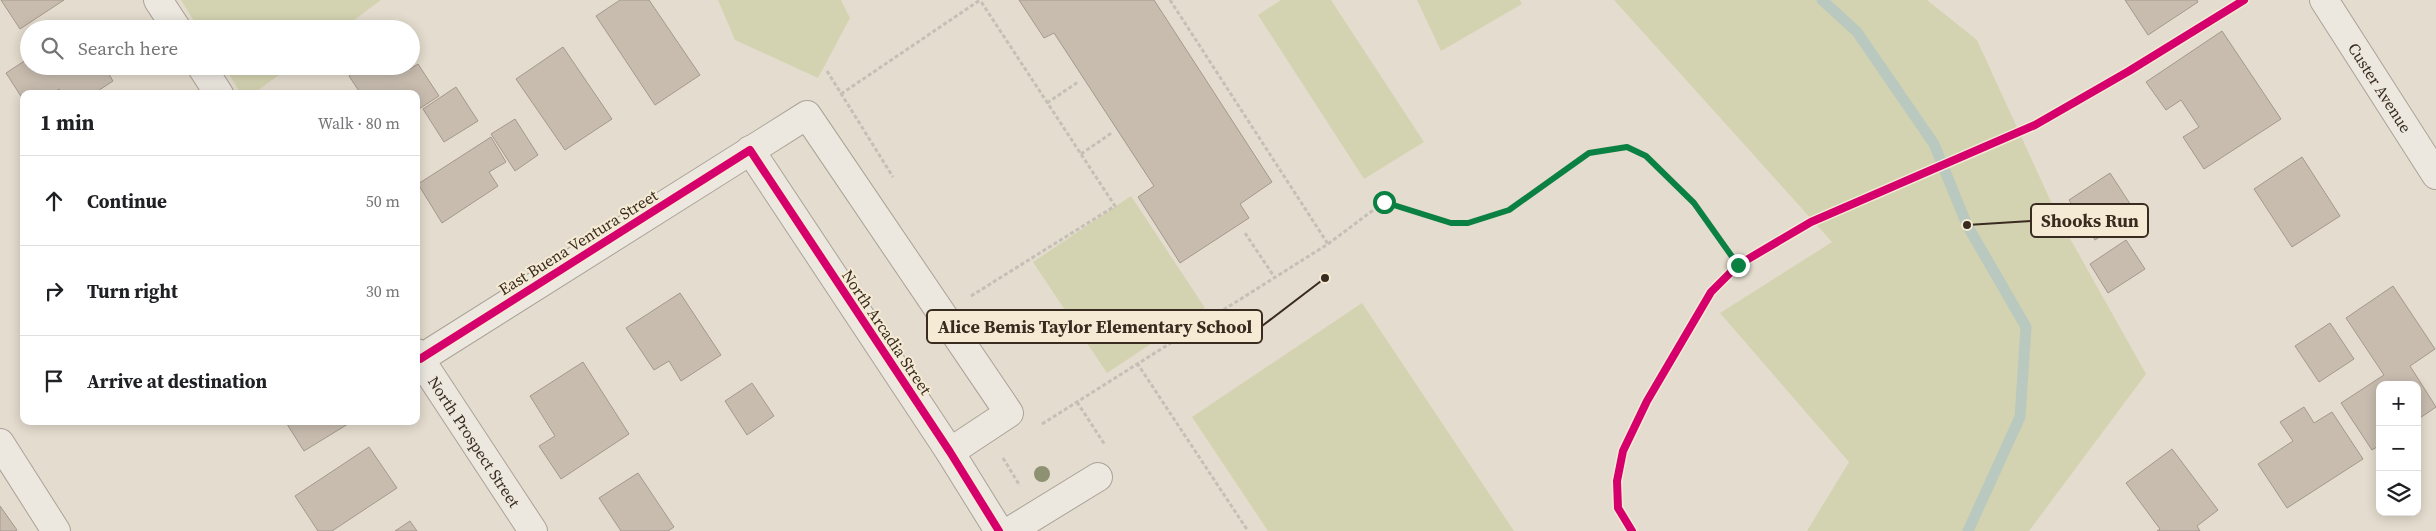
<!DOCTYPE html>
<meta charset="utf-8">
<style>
:root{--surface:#fff;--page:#f2f2f2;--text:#202124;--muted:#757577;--line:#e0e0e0}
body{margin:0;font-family:"Source Serif 4",serif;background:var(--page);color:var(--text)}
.controls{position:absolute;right:15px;bottom:15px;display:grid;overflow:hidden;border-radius:10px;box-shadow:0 2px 12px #0003}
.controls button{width:45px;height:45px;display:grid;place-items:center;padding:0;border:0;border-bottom:1px solid var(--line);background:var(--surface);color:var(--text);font:25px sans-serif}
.stop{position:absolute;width:15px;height:15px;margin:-11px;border:4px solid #0b8043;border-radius:50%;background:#fff}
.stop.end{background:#0b8043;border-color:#fff;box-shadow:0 1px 5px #0008}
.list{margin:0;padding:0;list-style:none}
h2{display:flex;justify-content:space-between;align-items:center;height:65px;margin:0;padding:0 20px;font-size:21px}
h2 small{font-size:16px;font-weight:400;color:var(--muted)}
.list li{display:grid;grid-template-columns:32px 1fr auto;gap:15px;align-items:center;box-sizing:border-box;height:90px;padding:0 20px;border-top:1px solid var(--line)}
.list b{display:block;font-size:19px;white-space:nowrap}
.list em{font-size:16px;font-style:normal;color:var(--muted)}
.icon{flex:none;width:28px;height:28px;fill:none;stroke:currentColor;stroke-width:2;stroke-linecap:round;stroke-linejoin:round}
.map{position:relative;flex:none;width:2436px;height:531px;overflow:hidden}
.search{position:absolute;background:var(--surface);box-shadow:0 2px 12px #0003;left:20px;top:20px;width:400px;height:55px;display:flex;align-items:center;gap:12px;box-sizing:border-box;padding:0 18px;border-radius:28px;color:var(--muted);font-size:19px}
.panel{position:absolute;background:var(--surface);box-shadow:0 2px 12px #0003;left:20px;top:90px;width:400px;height:335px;border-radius:10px}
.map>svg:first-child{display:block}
</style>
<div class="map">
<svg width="2436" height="531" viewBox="0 0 2436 531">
<rect width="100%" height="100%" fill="#e4dcce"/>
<!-- green -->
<g fill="#d4d3b1">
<polygon points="181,0 381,0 342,29 199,29"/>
<polygon points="718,0 841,0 850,18 818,78 735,40"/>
<polygon points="1281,0 1331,0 1424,142 1364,179 1258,15"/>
<polygon points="1417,0 1520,0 1522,4 1441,51"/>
<polygon points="1614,0 1927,0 1977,40 2058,217 2146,374 2029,531 1807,531 1849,462 1720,313 1832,242"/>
<polygon points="224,66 291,66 253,94 241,94"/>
<polygon points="1131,196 1205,308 1107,373 1033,262"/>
<polygon points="1362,303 1514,531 1268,531 1192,417"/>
</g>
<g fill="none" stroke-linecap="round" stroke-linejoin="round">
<!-- stream -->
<polyline stroke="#b9c9bf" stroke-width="11" points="1822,0 1857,32 1934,144 1967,225 2026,327 2020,417 1968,531"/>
</g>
<!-- building -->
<g fill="#c8bcaf" stroke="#a5988d">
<polygon points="1,0 64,0 20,29"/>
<polygon points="620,0 649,0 700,75 655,105 596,16"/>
<polygon points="1019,0 1154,0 1272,182 1240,204 1249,218 1180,263 1138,197 1154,186 1054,33 1044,38"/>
<polygon points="2125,0 2197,0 2198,2 2148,35"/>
<polygon points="2222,31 2281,119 2204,169 2183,137 2199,127 2181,100 2166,110 2146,82"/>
<polygon points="563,47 612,119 565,150 516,79"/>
<polygon points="29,58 29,66 104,66 113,81 93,94 62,94 59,89 52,94 24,94 24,101 6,73"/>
<polygon points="418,64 439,96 416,111 416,94 361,94 349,76 364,66 399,66 403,73"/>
<polygon points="456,87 478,121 444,142 423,109"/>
<polygon points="515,119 538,155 515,171 491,134"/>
<polygon points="491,137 506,162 489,172 498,186 442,223 418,184"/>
<polygon points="2302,157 2340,216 2292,247 2254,189"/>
<polygon points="2110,173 2136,213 2095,240 2069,200"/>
<polygon points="2126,240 2145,269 2108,293 2090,264"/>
<polygon points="2393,286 2435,349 2410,366 2436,407 2417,420 2417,385 2380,385 2380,445 2372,450 2341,403 2384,375 2346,318"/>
<polygon points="680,293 721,355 681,381 669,361 654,370 626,328"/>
<polygon points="2330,323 2354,359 2319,382 2295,346"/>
<polygon points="583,362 629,434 561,479 539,446 555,436 530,396"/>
<polygon points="752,383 774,416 747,435 725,401"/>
<polygon points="2304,407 2314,423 2332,412 2363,459 2287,508 2258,464 2293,441 2280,422"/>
<polygon points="285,421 346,421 348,424 304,451"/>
<polygon points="369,447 397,488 332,531 318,531 295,496"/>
<polygon points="2172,449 2218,510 2197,526 2200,531 2157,531 2160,529 2126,483"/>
<polygon points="638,473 674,527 668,531 621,531 599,498"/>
<polygon points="0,506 17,530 15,531 0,531"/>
<polygon points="410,521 417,531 395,531"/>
</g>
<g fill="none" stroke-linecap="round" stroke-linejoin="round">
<defs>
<g id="minor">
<polyline points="158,0 177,29"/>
<path id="s1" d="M 2324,0 L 2436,175"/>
<polyline points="201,66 219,94"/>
<polyline points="750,150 950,452 999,531"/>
<path id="s2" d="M 416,353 L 533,531"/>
<polyline points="420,359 807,115 1009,413 950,452"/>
<polyline points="0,443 56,531"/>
<polyline points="1010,531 1098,477"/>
</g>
</defs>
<!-- minor casing -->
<use href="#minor" stroke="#aaa297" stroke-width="30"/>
<!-- path -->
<g stroke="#c5bfb7" stroke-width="3" stroke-dasharray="4 2.5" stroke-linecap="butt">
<polyline points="1170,0 1328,244"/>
<polyline points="827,71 893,177"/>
<polyline points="841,94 980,0"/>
<polyline points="1047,103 1078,82"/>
<polyline points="1081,154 1113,132"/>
<polyline points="1245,233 1275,278"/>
<polyline points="971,296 1115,206 980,0"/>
<polyline points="1137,363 1248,531"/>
<polyline points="1077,402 1105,445"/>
<polyline points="1042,424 1328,244 1384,202 1451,223 1468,223 1509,210 1589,153 1627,147 1646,156 1693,203 1738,265"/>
<polyline points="1003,458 1020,486"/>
</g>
<!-- minor -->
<use href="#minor" stroke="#ece8e0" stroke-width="28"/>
<defs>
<g id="cycleway">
<polyline points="420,359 750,150 950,452 999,531"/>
<polyline points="1632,531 1618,508 1617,481 1623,451 1647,401 1711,292 1738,265 1811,222 2035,125 2129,71 2244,0"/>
</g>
</defs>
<!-- cycleway casing -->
<use href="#cycleway" stroke="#f5ebd5" stroke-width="11"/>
<!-- cycleway -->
<use href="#cycleway" stroke="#d6006c" stroke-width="8"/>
</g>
<!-- trees -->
<circle fill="#8f9272" cx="1042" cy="474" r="8"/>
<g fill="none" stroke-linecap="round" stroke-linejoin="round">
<!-- route -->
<polyline stroke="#0b8043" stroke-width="6" points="1384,202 1451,223 1468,223 1509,210 1589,153 1627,147 1646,156 1694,203 1738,265"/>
</g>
<g text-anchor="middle" stroke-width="4" stroke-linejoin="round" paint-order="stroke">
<!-- street labels -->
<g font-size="16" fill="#392b1f" stroke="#f5ebd5">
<text dy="6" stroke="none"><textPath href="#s1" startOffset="104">Custer Avenue</textPath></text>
<text transform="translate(578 242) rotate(-32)" y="6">East Buena Ventura Street</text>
<text transform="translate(887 332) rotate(56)" y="6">North Arcadia Street</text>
<text dy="6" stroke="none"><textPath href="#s2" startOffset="106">North Prospect Street</textPath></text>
</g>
</g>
<!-- callouts -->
<path fill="none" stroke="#392b1f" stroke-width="2" d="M1967 225L2031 221M1325 278L1262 326"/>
<g fill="#392b1f" stroke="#f5ebd5" stroke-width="2">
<circle cx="1967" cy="225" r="5"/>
<circle cx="1325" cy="278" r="5"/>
</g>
<g fill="#f5ebd5" stroke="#392b1f" stroke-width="2">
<rect x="2031" y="204" width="117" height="33" rx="5"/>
<rect x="927" y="310" width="335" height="33" rx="5"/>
</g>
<g font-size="18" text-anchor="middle" font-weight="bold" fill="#392b1f">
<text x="2090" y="227">Shooks Run</text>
<text x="1095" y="333">Alice Bemis Taylor Elementary School</text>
</g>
</svg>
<div class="controls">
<button>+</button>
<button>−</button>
<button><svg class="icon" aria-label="layers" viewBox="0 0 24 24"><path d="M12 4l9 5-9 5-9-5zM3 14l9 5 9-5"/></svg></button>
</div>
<div class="stop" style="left:1384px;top:202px"></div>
<div class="stop end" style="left:1738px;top:265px"></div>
<div class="search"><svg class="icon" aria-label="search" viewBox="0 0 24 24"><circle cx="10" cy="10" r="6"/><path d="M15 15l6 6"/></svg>Search here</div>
<section class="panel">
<h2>1 min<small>Walk · 80 m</small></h2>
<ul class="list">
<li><svg class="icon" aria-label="ahead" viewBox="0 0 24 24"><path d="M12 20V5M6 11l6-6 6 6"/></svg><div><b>Continue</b></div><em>50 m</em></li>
<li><svg class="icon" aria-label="right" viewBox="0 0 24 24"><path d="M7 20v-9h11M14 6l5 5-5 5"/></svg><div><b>Turn right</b></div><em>30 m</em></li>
<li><svg class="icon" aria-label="arrive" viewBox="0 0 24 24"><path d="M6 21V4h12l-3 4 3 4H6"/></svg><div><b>Arrive at destination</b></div></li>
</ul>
</section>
</div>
